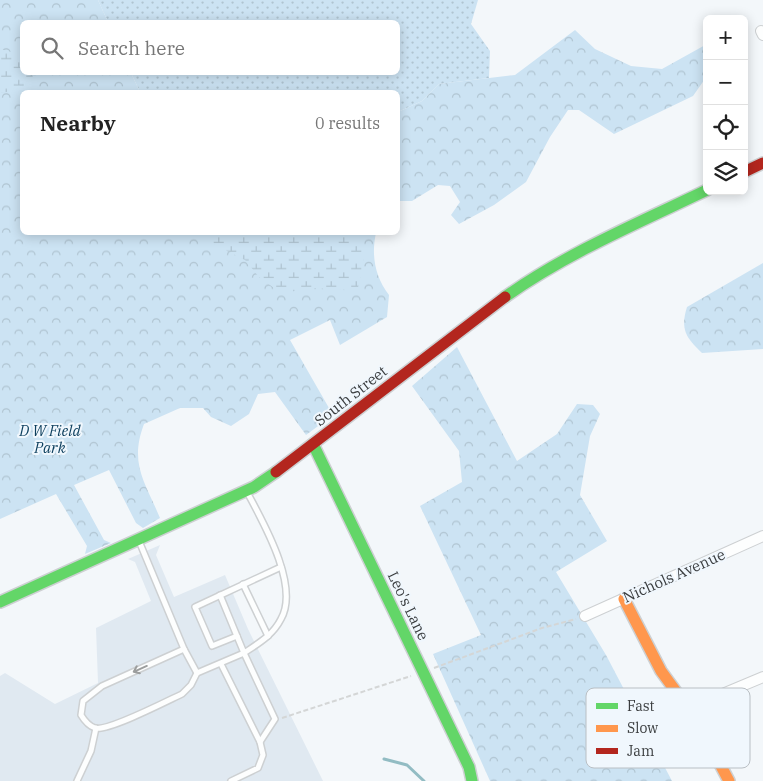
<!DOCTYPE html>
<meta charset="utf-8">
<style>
:root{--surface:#fff;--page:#f2f2f2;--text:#222;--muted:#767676;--line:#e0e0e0}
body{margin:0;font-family:"IBM Plex Serif",serif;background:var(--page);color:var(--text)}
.controls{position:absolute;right:15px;top:15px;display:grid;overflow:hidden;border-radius:8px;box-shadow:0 2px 12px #0003}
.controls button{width:45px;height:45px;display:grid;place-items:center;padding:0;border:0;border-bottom:1px solid var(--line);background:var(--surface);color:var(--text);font:25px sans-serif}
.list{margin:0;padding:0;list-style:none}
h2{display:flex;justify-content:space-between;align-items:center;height:65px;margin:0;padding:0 20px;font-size:21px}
h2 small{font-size:16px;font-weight:400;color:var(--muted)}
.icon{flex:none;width:28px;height:28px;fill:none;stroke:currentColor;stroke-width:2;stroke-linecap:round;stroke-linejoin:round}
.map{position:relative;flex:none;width:763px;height:781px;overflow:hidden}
.search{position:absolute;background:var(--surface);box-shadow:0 2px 12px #0003;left:20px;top:20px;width:380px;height:55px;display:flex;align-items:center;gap:12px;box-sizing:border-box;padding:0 18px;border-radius:8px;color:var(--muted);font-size:19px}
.panel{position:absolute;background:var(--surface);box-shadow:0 2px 12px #0003;left:20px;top:90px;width:380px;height:145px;border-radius:8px}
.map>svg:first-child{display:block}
</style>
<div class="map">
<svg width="763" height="781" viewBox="0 0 763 781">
<defs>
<pattern id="grass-dots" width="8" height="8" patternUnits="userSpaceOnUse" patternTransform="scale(1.25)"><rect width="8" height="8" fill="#cce3f3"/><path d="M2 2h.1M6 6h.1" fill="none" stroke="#b0c4d1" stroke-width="1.8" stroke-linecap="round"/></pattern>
<pattern id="forest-crowns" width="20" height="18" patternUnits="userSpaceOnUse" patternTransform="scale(1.25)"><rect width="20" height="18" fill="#cce3f3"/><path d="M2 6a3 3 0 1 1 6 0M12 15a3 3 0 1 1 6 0" fill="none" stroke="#b0c4d1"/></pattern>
<pattern id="wetland-marsh" width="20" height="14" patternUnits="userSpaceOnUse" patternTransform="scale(1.25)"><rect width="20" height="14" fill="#cce3f3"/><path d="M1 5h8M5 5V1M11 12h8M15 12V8" fill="none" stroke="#b0c4d1"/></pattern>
</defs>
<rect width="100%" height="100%" fill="#f3f7fa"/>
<!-- built -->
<polygon fill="#e0e9f1" points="160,545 156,555 174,597 225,575 248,629 323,781 0,781 0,676 5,673 55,704 98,683 96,628 151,601 135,562 128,559"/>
<!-- grass -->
<polygon fill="url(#grass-dots)" points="98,0 478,0 471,24 490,51 489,78 439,84 422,101 398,112 398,92 140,92 131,73 398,72 398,22 108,22"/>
<!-- forest -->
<g fill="url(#forest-crowns)">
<path d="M 0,0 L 98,0 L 108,22 L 22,22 L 22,72 L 131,73 L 140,92 L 22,92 L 22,232 L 376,233 C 371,255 375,277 389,295 L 387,317 L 340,345 L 330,320 L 290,340 L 333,415 L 306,435 L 275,392 L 258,394 L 249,414 L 231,426 L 211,417 L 203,408 L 180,408 L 144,424 C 129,464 145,482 160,518 L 143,528 L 136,523 L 109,470 L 74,485 L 104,540 L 111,543 L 85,554 L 87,546 L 56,494 L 0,519 Z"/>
<polygon points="575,30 595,49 631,66 662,69 707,44 707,76 693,96 614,134 579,110 568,110 550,137 526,182 494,205 459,224 451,215 460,202 450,186 438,185 412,201 398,201 398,112 422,101 439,84 515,75"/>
<path d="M 763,263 L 763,349 L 702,353 C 686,338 680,329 687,307 Z"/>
<polygon points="457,347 517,461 557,434 577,404 593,405 600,414 590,436 580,495 607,541 556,572 606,655 672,781 490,781 433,654 481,635 420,506 462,482 459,451 412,386"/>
</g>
<!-- wetland -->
<g fill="url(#wetland-marsh)">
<polygon points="0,49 22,55 22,72 35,73 24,89 0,93"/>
<polygon points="191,233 361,233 364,266 357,291 315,288 281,293 259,277 245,260"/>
</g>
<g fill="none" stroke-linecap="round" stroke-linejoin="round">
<!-- stream -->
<polyline stroke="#92bcc3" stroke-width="3" points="384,759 407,765 424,781"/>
<defs>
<g id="lane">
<polyline points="139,541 184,649 197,673"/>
<polyline points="243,584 268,636"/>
<path d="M 220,595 L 244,653 C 259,643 273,635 281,619 C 300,586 263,522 247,492"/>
<polyline points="237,636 212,646 195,607 281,567"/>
<path d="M 184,649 L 102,686 L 83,701 L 81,715 C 84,720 89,726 95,728 C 107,732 167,701 182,694 L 191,685 L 197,673 L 244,653 L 275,719 L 260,742 L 263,755 L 258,768 L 231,781"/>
<polyline points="221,664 260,742"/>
<polyline points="77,781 91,751 96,728"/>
</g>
<g id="street">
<polyline points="761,31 763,35"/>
<polyline points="585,616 763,536"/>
<polyline points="689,708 763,677"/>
</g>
<g id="fast">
<path d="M 505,297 C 567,253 638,223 707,190"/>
<polyline points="313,444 469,767 472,781"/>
<polyline points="0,602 254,487 276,472"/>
</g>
<polyline id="slow" points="624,599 661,671 696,719 729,781"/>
<g id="jam">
<polyline points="744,172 763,163"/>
<polyline points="276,472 505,297"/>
</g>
</defs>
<!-- lane casing -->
<use href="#lane" stroke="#cdd0d2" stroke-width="8"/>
<!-- street casing -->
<use href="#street" stroke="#cdd0d2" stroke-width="12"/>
<!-- fast casing -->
<use href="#fast" stroke="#cdd0d2" stroke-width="14"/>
<!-- slow casing -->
<use href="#slow" stroke="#cdd0d2" stroke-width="14"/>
<!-- jam casing -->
<use href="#jam" stroke="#cdd0d2" stroke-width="14"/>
<!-- path -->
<g stroke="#d4d6d6" stroke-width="2" stroke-dasharray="5 2.5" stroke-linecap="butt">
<polyline points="434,668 542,628 576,619"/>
<polyline points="282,718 411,676"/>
</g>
<!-- lane -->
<use href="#lane" stroke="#fdfefe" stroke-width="5"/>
<!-- street -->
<use href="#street" stroke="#fdfefe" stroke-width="10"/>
<!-- fast -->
<use href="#fast" stroke="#63d668" stroke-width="11"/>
<!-- slow -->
<use href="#slow" stroke="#ff974d" stroke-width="11"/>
<!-- jam -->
<use href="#jam" stroke="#b3261e" stroke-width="11"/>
</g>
<!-- one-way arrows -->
<defs><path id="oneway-shaft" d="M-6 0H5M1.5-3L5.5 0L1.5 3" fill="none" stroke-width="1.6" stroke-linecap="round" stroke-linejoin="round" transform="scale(1.25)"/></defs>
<use stroke="#9c9e9e" href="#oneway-shaft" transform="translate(140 669) rotate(156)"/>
<g text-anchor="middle" stroke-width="4" stroke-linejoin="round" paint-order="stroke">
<!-- street labels -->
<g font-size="15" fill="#3a3d3f" stroke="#f0f7fd">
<text transform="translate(351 396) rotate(-38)" y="5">South Street</text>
<text transform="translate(674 576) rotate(-24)" y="5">Nichols Avenue</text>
<text transform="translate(408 606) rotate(64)" y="5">Leo's Lane</text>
</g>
<!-- park labels -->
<g font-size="15" font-style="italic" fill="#0c3e5d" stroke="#f0f7fd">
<text x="50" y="436">D W Field<tspan x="50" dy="17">Park</tspan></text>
</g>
</g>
<!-- legend -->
<rect x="586" y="688" width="164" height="80" rx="8" fill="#f0f7fd" stroke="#b9bfc4" stroke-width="1"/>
<rect x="596" y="703" width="22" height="6" fill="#63d668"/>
<rect x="596" y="725" width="22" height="7" fill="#ff974d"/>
<rect x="596" y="748" width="22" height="6" fill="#b3261e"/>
<g font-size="14" fill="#3a3d3f">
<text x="627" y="711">Fast</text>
<text x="627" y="733">Slow</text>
<text x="627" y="756">Jam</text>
</g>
</svg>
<div class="controls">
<button>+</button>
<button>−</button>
<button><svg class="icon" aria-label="locate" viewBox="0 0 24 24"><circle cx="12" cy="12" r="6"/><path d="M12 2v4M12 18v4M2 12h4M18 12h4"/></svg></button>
<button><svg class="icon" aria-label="layers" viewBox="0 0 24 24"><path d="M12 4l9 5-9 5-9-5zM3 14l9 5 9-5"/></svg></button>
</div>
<div class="search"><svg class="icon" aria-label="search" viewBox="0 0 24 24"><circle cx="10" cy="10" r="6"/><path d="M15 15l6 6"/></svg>Search here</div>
<section class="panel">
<h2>Nearby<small>0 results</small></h2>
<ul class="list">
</ul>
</section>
</div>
